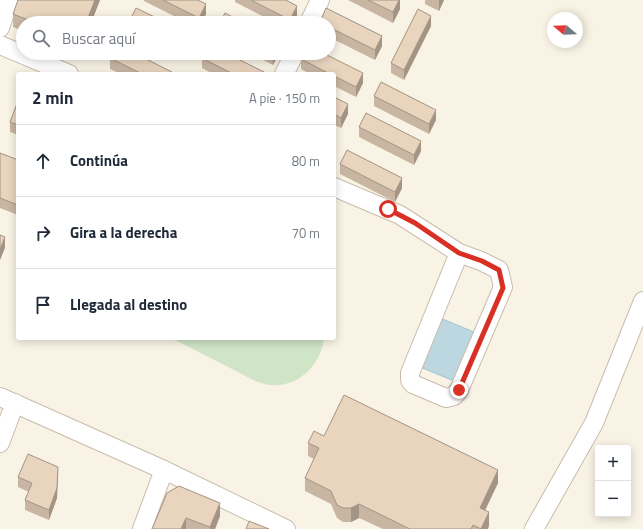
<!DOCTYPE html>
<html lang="es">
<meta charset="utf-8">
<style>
:root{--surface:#fff;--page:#f2f2f3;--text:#1f2937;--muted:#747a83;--line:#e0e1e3}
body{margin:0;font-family:"Titillium Web",sans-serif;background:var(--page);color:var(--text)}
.controls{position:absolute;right:12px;bottom:12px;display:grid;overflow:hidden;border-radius:4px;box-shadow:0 2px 10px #0003}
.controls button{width:36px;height:36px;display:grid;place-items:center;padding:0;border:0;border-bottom:1px solid var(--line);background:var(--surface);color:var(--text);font:20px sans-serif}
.compass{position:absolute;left:547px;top:12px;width:36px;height:36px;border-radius:50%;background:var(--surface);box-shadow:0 2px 10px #0003;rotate:289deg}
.stop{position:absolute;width:12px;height:12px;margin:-9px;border:3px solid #d93025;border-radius:50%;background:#fff}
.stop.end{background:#d93025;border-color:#fff;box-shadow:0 1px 4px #0008}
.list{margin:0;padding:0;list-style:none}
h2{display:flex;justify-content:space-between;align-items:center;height:52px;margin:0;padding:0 16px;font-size:17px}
h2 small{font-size:13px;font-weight:400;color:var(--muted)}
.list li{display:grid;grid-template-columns:26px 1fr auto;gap:12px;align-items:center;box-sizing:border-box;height:72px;padding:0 16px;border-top:1px solid var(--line)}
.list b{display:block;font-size:15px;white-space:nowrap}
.list em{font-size:13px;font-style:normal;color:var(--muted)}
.icon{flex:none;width:22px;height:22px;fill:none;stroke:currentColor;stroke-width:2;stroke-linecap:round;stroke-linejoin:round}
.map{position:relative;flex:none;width:643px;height:529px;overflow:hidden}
.search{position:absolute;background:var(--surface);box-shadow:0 2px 10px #0003;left:16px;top:16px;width:320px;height:44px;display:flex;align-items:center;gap:10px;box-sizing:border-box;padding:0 14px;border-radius:22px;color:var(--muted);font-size:15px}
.panel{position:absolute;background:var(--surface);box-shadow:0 2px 10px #0003;left:16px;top:72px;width:320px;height:268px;border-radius:4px}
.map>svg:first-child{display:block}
</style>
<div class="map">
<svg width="643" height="529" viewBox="0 0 643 529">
<rect width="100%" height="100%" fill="#f9f3e5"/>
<!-- green -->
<path fill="#cfe5c5" d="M 171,338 L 324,338 C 321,368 292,393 261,383 C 252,380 242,374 234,370 C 213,359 192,349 171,338 Z"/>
<!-- water -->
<polygon fill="#bcd7e0" stroke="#a3c5d1" points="440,318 474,332 454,381 420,367"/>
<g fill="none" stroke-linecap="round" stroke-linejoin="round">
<defs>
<g id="minor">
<polyline points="309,23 320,0"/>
<polyline points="0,28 9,0"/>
<polyline points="0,45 69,74"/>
<polyline points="284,74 295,53"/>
<polyline points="334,187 400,215 459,253 481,261 499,270 503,287 459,390 454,396 446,398 413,384 410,380 410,373 459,253"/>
<polyline points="0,397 164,470 286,529"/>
<polyline points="0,443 15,403"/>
<polyline points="142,529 164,470"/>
<polyline points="534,529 594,423 643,301"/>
</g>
</defs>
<!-- minor casing -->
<use href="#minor" stroke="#c9bcad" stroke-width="20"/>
<!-- minor -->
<use href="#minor" stroke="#fff" stroke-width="18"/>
</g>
<!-- wall -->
<g fill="#c8b6a3">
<polygon points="18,0 100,0 91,23 23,23 23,31 13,27 13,14"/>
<polygon points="144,0 198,0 206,14 202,23 188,23 144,1"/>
<polygon points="235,0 286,0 297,16 294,23 276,23 235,2"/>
<polygon points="348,0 400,0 400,9 393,23"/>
<polygon points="425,0 444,0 439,11 425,4"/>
<polygon points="326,8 382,36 382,46 375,60 329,37 329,23 320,23"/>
<polygon points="431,26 404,80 391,73 391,63"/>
<polygon points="171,53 187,53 184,59"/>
<polygon points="249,53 279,53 273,65"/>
<polygon points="110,58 172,74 121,74 110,69"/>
<polygon points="202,58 264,74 213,74 202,68"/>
<polygon points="301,59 363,83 356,97 334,86 334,74 310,74 301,69"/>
<polygon points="374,96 436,120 429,134 374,106"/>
<polygon points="334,97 348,114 341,128 334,125"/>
<polygon points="18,101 18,135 10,132 10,122"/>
<polygon points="359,127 421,151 414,165 359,137"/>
<polygon points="0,153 18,160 18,215 0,208"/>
<polygon points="340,164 402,188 395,202 340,174"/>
<polygon points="324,436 498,483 485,510 489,525 488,529 383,529 359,518 351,522 343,522 337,518 331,504 305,491 305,478 314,459 308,456 308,443"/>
<polygon points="18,477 58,477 57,498 49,520 25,510 25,500 29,492 18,487"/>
<polygon points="167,493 220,516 215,529 152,529"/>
</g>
<!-- shaded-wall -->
<g fill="#a39485">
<polygon points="95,0 100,0 91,23 86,23"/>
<polygon points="399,0 400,0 400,9 393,23 393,12"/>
<polygon points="439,0 444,0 439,11"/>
<polygon points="206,4 206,14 202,23 199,23 199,18"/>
<polygon points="297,6 297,16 294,23 290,23 290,20"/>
<polygon points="431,16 431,26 404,80 404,70"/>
<polygon points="382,36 382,46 375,60 375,50"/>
<polygon points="184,53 187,53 184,59"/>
<polygon points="274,53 279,53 273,65 273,55"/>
<polygon points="363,73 363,83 356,97 356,87"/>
<polygon points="348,104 348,114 341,128 341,118"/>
<polygon points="436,110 436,120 429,134 429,124"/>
<polygon points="421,141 421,151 414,165 414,155"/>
<polygon points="402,178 402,188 395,202 395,192"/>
<polygon points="5,237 5,248 0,260 0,249"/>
<polygon points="336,239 336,252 334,256 334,243"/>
<polygon points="58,467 57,498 49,520 49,510"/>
<polygon points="498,470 498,483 480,521 480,508"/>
<polygon points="220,503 220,516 215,529 210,529 210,527"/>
<polygon points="359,504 359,518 351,522 351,508"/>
<polygon points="489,512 489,525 488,529 481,529"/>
<polygon points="186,518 186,529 181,529"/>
</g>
<!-- building -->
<g fill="#e9d4be" stroke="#a39485">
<polygon points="18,0 95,0 86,23 36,23 13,14"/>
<polygon points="163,0 198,0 206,4 199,18"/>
<polygon points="251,0 286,0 297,6 290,20"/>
<polygon points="368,0 399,0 393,12"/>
<polygon points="136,8 167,23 132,23 129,22"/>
<polygon points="326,8 382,36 375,50 329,27 329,23 321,23 320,22"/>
<polygon points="418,9 431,16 404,70 391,63"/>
<polygon points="225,13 244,23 220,23"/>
<polygon points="113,53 134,53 172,72 171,74 142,74 110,58"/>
<polygon points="205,53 226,53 264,72 263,74 233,74 202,58"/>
<polygon points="304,53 323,53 363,73 356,87 334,76 334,74 330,74 301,59"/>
<polygon points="381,82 436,110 429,124 374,96"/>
<polygon points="334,97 348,104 341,118 334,114"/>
<polygon points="18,101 18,125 10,122"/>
<polygon points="366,113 421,141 414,155 359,127"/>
<polygon points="347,150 402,178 395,192 340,164"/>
<polygon points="0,153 18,160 18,205 0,198"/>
<polygon points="0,235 5,237 0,249"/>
<polygon points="344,395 498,470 480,508 489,512 481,529 473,525 471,529 410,529 359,504 351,508 343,508 337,505 331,491 305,478 319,448 308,443 314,431 324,436"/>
<polygon points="28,454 58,467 57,488 49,510 25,500 32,483 18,477"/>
<polygon points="179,486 220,503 210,527 186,518 181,529 152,529 167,493"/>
<polygon points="249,521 269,529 246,529"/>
</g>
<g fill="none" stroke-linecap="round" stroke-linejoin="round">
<!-- route -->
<polyline stroke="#d93025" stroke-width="5" points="388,209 415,223 459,253 482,261 499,270 503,288 459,390"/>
</g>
</svg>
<div class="controls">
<button>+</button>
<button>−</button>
</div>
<svg class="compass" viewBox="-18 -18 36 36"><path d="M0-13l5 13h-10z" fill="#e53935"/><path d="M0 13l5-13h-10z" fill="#747a83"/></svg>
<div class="stop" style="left:388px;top:209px"></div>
<div class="stop end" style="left:459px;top:390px"></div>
<div class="search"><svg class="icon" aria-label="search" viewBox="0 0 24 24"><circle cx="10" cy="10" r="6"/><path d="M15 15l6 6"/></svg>Buscar aquí</div>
<section class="panel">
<h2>2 min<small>A pie · 150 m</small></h2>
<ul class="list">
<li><svg class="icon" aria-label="ahead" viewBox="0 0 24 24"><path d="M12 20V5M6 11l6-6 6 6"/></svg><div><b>Continúa</b></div><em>80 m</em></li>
<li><svg class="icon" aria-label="right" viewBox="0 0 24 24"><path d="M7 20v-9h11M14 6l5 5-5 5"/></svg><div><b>Gira a la derecha</b></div><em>70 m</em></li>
<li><svg class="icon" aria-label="arrive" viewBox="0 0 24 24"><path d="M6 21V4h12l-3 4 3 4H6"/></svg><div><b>Llegada al destino</b></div></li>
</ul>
</section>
</div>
